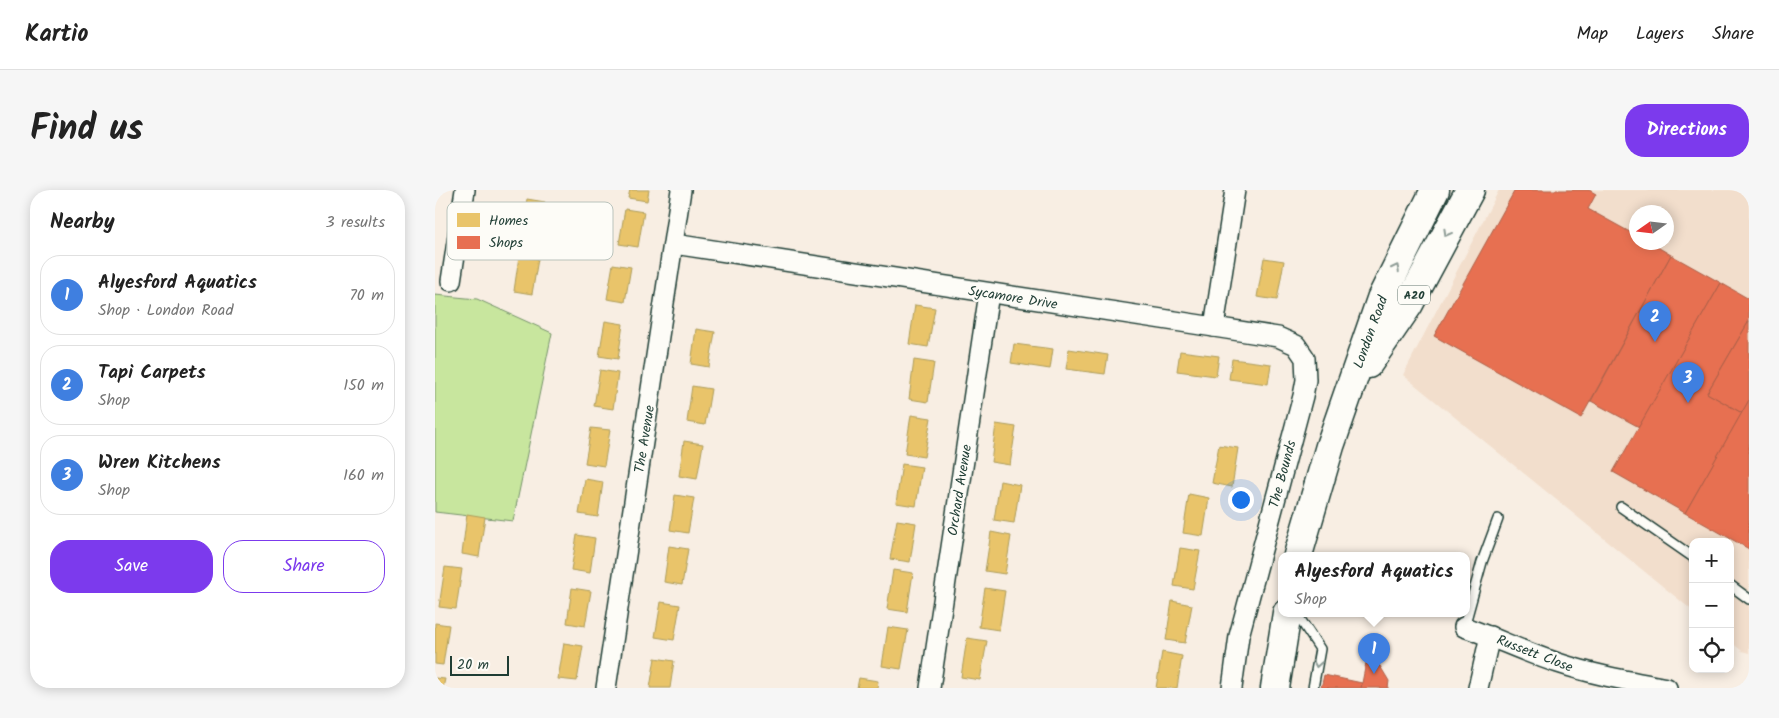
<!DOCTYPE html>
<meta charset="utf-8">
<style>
:root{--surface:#fff;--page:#f6f6f6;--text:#222;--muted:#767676;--line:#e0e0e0;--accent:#7c3aed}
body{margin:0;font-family:Kalam,sans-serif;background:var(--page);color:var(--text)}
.controls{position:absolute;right:15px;bottom:15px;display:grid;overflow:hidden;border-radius:10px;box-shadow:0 2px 12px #0003}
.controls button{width:45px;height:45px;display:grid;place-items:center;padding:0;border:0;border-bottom:1px solid var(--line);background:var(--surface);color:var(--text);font:25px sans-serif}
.compass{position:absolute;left:1194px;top:15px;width:45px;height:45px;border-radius:50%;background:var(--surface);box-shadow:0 2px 12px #0003;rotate:256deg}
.scale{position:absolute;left:15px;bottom:12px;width:59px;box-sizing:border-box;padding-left:5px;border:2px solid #1f3d34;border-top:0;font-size:14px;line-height:18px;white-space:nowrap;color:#1f3d34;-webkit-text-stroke:4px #fdfcf7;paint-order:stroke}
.you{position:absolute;left:805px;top:309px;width:18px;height:18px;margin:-12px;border:4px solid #fff;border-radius:50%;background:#1a73e8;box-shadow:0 0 0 8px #1a73e833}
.badge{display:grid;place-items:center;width:32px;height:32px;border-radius:50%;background:var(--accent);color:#fff;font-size:16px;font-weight:700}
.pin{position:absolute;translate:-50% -41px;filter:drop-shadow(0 1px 2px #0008)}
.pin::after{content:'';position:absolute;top:26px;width:18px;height:15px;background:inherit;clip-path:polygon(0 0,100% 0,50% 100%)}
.popup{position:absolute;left:843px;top:362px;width:192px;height:65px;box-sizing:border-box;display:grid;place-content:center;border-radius:10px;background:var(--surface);filter:drop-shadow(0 1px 4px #0005);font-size:16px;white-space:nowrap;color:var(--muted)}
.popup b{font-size:19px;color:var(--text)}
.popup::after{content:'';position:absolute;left:50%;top:100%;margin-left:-10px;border:10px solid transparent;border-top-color:var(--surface)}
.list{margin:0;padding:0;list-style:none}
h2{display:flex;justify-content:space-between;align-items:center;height:65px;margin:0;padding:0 20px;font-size:21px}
h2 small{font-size:16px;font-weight:400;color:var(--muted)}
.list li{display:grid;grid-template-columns:32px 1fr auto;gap:15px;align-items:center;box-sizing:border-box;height:80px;margin:0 10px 10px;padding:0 10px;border:1px solid var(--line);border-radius:20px}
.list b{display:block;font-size:19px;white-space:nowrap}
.list p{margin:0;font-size:16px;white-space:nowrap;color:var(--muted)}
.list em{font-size:16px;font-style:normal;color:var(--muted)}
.actions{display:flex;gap:10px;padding:15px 20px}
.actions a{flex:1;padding:11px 0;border:1px solid var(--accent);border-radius:20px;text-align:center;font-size:18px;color:var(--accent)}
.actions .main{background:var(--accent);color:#fff}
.icon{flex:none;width:28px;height:28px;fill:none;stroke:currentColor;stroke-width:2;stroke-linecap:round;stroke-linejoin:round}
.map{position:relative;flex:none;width:1314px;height:498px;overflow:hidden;border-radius:20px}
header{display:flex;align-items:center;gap:30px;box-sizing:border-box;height:70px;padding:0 25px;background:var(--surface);border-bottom:1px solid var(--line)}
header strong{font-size:24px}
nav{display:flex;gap:28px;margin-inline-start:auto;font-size:18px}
.intro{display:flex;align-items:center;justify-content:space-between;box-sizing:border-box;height:120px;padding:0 30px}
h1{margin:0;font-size:35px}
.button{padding:12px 22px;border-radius:20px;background:var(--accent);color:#fff;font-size:18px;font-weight:700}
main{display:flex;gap:30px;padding:0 30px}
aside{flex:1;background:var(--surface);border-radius:20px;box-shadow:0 2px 12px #0003}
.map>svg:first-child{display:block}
</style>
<header>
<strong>Kartio</strong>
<nav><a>Map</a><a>Layers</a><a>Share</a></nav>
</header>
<div class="intro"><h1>Find us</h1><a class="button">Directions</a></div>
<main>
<aside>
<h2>Nearby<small>3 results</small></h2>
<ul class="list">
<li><span class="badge" style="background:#3f7fe0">1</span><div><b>Alyesford Aquatics</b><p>Shop · London Road</p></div><em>70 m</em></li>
<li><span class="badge" style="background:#3f7fe0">2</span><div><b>Tapi Carpets</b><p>Shop</p></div><em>150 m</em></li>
<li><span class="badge" style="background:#3f7fe0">3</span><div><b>Wren Kitchens</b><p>Shop</p></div><em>160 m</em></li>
</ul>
<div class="actions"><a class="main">Save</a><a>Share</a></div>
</aside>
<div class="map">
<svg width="1314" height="498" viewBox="0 0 1314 498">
<rect width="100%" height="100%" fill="#f8eee3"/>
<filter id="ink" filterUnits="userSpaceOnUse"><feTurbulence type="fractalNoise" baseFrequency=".02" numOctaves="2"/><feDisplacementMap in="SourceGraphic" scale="10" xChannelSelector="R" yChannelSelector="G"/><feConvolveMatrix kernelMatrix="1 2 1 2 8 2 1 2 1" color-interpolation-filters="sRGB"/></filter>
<g filter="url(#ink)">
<!-- built -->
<path fill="#f2decc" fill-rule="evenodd" d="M 1064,0 L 1314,0 L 1314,463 L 1307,461 L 1295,451 L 1295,352 L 1258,352 L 1258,421 L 968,185 ZM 1202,22 L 1232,22 L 1232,52 L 1202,52 Z"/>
<!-- green -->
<polygon fill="#c8e69e" stroke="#749269" points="0,105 42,109 117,143 78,331 0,322"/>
<!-- homes -->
<g fill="#e9c46a" stroke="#ac9c5a">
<polygon points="195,0 214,0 212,11 193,8"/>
<polygon points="92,9 110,12 105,47 86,44"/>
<polygon points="190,19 209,22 203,57 184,54"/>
<polygon points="84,66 103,69 97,104 79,101"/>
<polygon points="829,68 849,71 842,110 822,107"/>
<polygon points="178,74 196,77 190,112 172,109"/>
<polygon points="480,115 500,118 493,157 474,154"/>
<polygon points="170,131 188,134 183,169 164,166"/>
<polygon points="261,139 280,142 274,177 256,174"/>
<polygon points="579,154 618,159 615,179 576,173"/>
<polygon points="634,159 673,165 670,184 631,179"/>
<polygon points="745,161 784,166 781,186 742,181"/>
<polygon points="797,169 836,174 833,194 794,189"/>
<polygon points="479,170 499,173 493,212 474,209"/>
<polygon points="165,180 183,183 178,219 159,216"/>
<polygon points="257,196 276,199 270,235 252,232"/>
<polygon points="476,225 496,228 489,267 470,264"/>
<polygon points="561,234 581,237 575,275 556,272"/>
<polygon points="156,238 175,240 169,276 150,273"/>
<polygon points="249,251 268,254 262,289 244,286"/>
<polygon points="784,255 803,258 797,297 777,293"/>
<polygon points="467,274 487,277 481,316 461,313"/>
<polygon points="150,289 168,292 163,327 144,324"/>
<polygon points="565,291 585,295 579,333 559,330"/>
<polygon points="754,304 774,308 768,346 748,343"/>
<polygon points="240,305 259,308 253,343 235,340"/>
<polygon points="32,324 50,327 44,367 27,364"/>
<polygon points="462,330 481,333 475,372 455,369"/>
<polygon points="556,342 576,346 570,384 550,381"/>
<polygon points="142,345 160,348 155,383 136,380"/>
<polygon points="234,356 253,359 247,395 229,392"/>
<polygon points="745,358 765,361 758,399 739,396"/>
<polygon points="10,377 27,379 21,419 4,417"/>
<polygon points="458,380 478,383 472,422 452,419"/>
<polygon points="137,398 156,401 150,436 132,433"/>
<polygon points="550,398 570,401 564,440 544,437"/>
<polygon points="737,411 757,415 750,453 731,450"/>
<polygon points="226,412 245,415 239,450 220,447"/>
<polygon points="0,433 14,435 8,475 0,474"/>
<polygon points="453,437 473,440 466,479 447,476"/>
<polygon points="532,448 552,451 545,490 526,487"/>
<polygon points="129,453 148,456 142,491 123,489"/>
<polygon points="727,462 747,466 742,498 721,498"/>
<polygon points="220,468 239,471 235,498 215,498"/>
<polygon points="0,488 10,489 8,498 0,498"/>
<polygon points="424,488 443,491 442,498 422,498"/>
</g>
<!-- shops -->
<g fill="#e76f51" stroke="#ab6048">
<polygon points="1080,0 1154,0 1161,4 1153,19 1202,46 1202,52 1214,52 1236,65 1146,228 999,146"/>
<polygon points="1236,65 1286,93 1204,237 1156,211"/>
<polygon points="1286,93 1314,109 1314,131 1272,203 1307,223 1250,323 1178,282"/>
<polygon points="1314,131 1314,210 1307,223 1272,203"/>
<polygon points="1314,210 1314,359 1250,323"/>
<polygon points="931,473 945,476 954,491 953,498 926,498"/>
<polygon points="889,485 927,493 926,498 886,498"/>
</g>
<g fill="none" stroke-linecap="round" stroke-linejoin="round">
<defs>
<g id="service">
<polyline points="1186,317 1258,367"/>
<polyline points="1295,395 1314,409"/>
<polyline points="861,423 885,459 878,498"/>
<polyline points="1029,437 1047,372 1063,329"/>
</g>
<g id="minor">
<polyline points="239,54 779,137 800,0"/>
<polyline points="16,91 30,0"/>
<polyline points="779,137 843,147 861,155 870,168 871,190 868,206 804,446 797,498"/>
<path d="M 1029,437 C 1061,448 1091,463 1123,473 C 1159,485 1195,491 1232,498"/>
<polyline points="171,498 246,0"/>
<polyline points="495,498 554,103"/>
<polyline points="1043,498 1055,446"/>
</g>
<g id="primary">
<polyline points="933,174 974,114 1035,0"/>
<polyline points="863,365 895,256 946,109 1000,0"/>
<polyline points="840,498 852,423"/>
</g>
</defs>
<!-- service casing -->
<use href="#service" stroke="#1f3d34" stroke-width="12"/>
<!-- minor casing -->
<use href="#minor" stroke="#1f3d34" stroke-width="22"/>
<!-- primary casing -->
<use href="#primary" stroke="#1f3d34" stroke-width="31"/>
<!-- service -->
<use href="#service" stroke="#fdfcf7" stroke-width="9"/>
<!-- minor -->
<use href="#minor" stroke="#fdfcf7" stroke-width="19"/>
<!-- primary -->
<use href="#primary" stroke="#fdfcf7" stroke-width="28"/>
</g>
<!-- one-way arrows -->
<defs><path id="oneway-chevron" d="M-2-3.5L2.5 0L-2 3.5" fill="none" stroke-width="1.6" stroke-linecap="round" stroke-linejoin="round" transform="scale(1.25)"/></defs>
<g stroke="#8e9c96">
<use href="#oneway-chevron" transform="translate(1012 43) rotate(119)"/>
<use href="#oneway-chevron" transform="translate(961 78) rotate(-63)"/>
<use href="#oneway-chevron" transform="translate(882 474) rotate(100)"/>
</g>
</g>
<g text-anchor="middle" stroke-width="5" stroke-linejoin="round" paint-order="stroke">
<!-- shield labels -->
<rect fill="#fdfcf7" stroke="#62766e" stroke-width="1" x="963" y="95.5" width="32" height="19" rx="4"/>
<g font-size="12" font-weight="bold" fill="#1f3d34">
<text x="979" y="109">A20</text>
</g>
<!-- street labels -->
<g font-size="14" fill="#1f3d34" stroke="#fdfcf7">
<text transform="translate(578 107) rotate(9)" y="5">Sycamore Drive</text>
<text transform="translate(935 142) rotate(-70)" y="5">London Road</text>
<text transform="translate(209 249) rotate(-81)" y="5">The Avenue</text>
<text transform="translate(847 284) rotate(-75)" y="5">The Bounds</text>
<text transform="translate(524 300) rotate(-81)" y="5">Orchard Avenue</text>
<text transform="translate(1100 463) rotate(21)" y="5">Russett Close</text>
</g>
</g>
<!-- legend -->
<rect x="12" y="12" width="166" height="58" rx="8" fill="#fdfcf7" stroke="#bac3bc" stroke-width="1"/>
<rect x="22" y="23" width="23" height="14" fill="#e9c46a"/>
<rect x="22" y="46" width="23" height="13" fill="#e76f51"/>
<g font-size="14" fill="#1f3d34">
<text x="54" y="35">Homes</text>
<text x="54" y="57">Shops</text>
</g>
</svg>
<div class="controls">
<button>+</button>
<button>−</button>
<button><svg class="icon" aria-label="locate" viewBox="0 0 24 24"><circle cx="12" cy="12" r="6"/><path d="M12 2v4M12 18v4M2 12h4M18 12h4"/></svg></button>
</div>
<svg class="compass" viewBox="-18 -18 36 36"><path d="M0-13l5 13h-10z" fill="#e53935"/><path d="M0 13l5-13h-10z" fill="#767676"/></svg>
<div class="scale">20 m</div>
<div class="you"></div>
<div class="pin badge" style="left:939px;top:484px;background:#3f7fe0">1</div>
<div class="popup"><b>Alyesford Aquatics</b>Shop</div>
<div class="pin badge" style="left:1220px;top:152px;background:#3f7fe0">2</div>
<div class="pin badge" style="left:1253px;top:213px;background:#3f7fe0">3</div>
</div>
</main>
